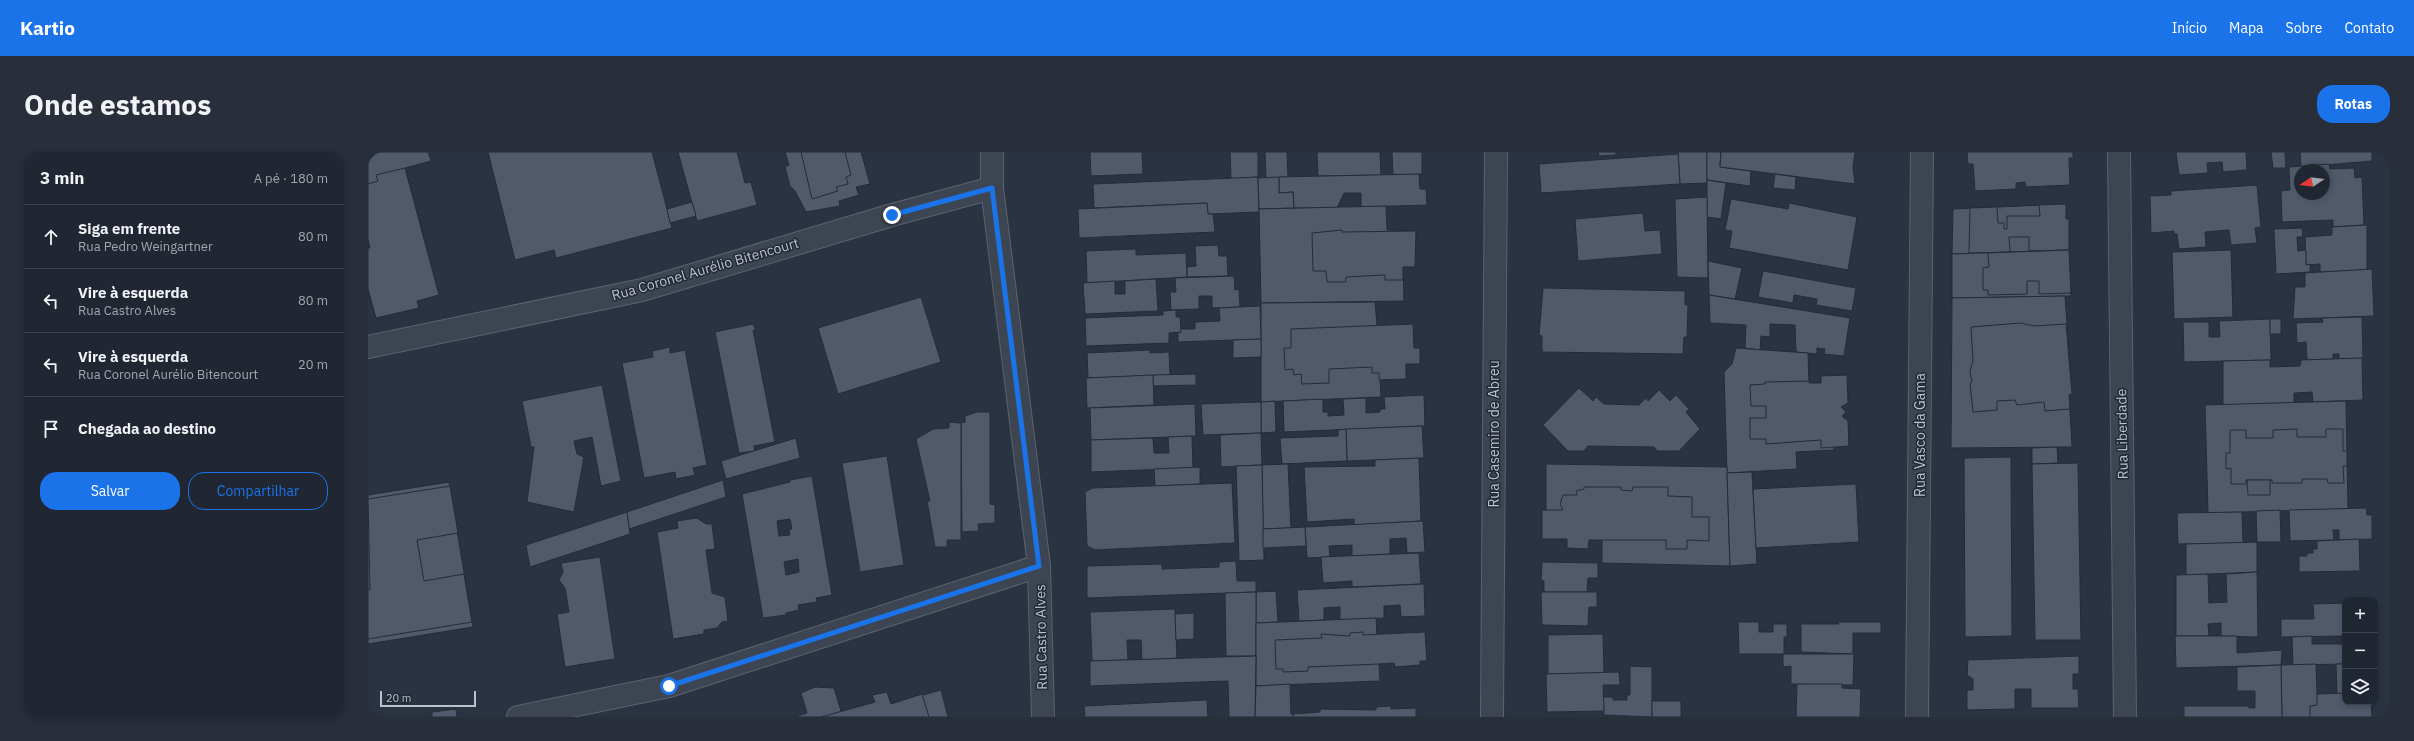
<!DOCTYPE html>
<html lang="pt">
<meta charset="utf-8">
<style>
:root{--surface:#202632;--page:#282e3a;--text:#f1f3f6;--muted:#a2a5ac;--line:#3d434d;--accent:#1a73e8}
body{margin:0;font-family:"IBM Plex Sans",sans-serif;background:var(--page);color:var(--text)}
.controls{position:absolute;right:12px;bottom:12px;display:grid;overflow:hidden;border-radius:8px;box-shadow:0 2px 6px #0003}
.controls button{width:36px;height:36px;display:grid;place-items:center;padding:0;border:0;border-bottom:1px solid var(--line);background:var(--surface);color:var(--text);font:20px sans-serif}
.compass{position:absolute;left:1926px;top:12px;width:36px;height:36px;border-radius:50%;background:var(--surface);box-shadow:0 2px 6px #0003;rotate:257deg}
.scale{position:absolute;left:12px;bottom:10px;width:96px;box-sizing:border-box;padding-left:4px;border:2px solid #bbc1cb;border-top:0;font-size:11px;line-height:14px;white-space:nowrap;color:#bbc1cb;-webkit-text-stroke:3px #222a37;paint-order:stroke}
.stop{position:absolute;width:12px;height:12px;margin:-9px;border:3px solid #1a73e8;border-radius:50%;background:#fff}
.stop.end{background:#1a73e8;border-color:#fff;box-shadow:0 1px 4px #0008}
.list{margin:0;padding:0;list-style:none}
h2{display:flex;justify-content:space-between;align-items:center;height:52px;margin:0;padding:0 16px;font-size:17px}
h2 small{font-size:13px;font-weight:400;color:var(--muted)}
.list li{display:grid;grid-template-columns:26px 1fr auto;gap:12px;align-items:center;box-sizing:border-box;height:64px;padding:0 16px;border-top:1px solid var(--line)}
.list b{display:block;font-size:15px;white-space:nowrap}
.list p{margin:0;font-size:13px;white-space:nowrap;color:var(--muted)}
.list em{font-size:13px;font-style:normal;color:var(--muted)}
.actions{display:flex;gap:8px;padding:12px 16px}
.actions a{flex:1;padding:9px 0;border:1px solid var(--accent);border-radius:16px;text-align:center;font-size:14px;color:var(--accent)}
.actions .main{background:var(--accent);color:#fff}
.icon{flex:none;width:22px;height:22px;fill:none;stroke:currentColor;stroke-width:2;stroke-linecap:round;stroke-linejoin:round}
.map{position:relative;flex:none;width:2022px;height:565px;overflow:hidden;border-radius:16px}
header{display:flex;align-items:center;gap:24px;box-sizing:border-box;height:56px;padding:0 20px;background:var(--accent);color:#fff}
header strong{font-size:19px}
nav{display:flex;gap:22px;margin-inline-start:auto;font-size:14px}
.intro{display:flex;align-items:center;justify-content:space-between;box-sizing:border-box;height:96px;padding:0 24px}
h1{margin:0;font-size:28px}
.button{padding:10px 18px;border-radius:16px;background:var(--accent);color:#fff;font-size:14px;font-weight:700}
main{display:flex;gap:24px;padding:0 24px}
aside{flex:1;background:var(--surface);border-radius:16px;box-shadow:0 2px 6px #0003}
.map>svg:first-child{display:block}
</style>
<header>
<strong>Kartio</strong>
<nav><a>Início</a><a>Mapa</a><a>Sobre</a><a>Contato</a></nav>
</header>
<div class="intro"><h1>Onde estamos</h1><a class="button">Rotas</a></div>
<main>
<aside>
<h2>3 min<small>A pé · 180 m</small></h2>
<ul class="list">
<li><svg class="icon" aria-label="ahead" viewBox="0 0 24 24"><path d="M12 20V5M6 11l6-6 6 6"/></svg><div><b>Siga em frente</b><p>Rua Pedro Weingartner</p></div><em>80 m</em></li>
<li><svg class="icon" aria-label="left" viewBox="0 0 24 24"><path d="M17 20v-9H6M10 6l-5 5 5 5"/></svg><div><b>Vire à esquerda</b><p>Rua Castro Alves</p></div><em>80 m</em></li>
<li><svg class="icon" aria-label="left" viewBox="0 0 24 24"><path d="M17 20v-9H6M10 6l-5 5 5 5"/></svg><div><b>Vire à esquerda</b><p>Rua Coronel Aurélio Bitencourt</p></div><em>20 m</em></li>
<li><svg class="icon" aria-label="arrive" viewBox="0 0 24 24"><path d="M6 21V4h12l-3 4 3 4H6"/></svg><div><b>Chegada ao destino</b></div></li>
</ul>
<div class="actions"><a class="main">Salvar</a><a>Compartilhar</a></div>
</aside>
<div class="map">
<svg width="2022" height="565" viewBox="0 0 2022 565">
<rect width="100%" height="100%" fill="#2a3342"/>
<!-- building -->
<g fill="#505a6a" stroke="#252c39" fill-rule="evenodd">
<polygon points="0,0 60,0 63,9 37,16 71,143 49,149 51,156 8,166 0,137 0,96 2,96 0,87"/>
<polygon points="120,0 226,0 240,56 145,81 139,76 134,53 138,43 136,32 127,27"/>
<polygon points="120,0 284,0 304,76 188,106 186,98 147,108"/>
<polygon points="310,0 369,0 377,31 383,30 389,53 329,69"/>
<polygon points="417,0 493,0 502,32 488,35 491,43 471,49 472,54 438,60 427,39 422,34 417,15 421,13"/>
<polygon points="433,0 477,0 483,23 478,25 480,32 468,35 470,39 444,47"/>
<polygon points="722,0 774,0 775,22 723,24"/>
<polygon points="862,0 890,0 890,25 863,27"/>
<polygon points="897,0 919,0 920,25 898,26"/>
<polygon points="949,0 1012,0 1013,23 950,24"/>
<polygon points="1024,0 1054,0 1054,22 1025,23"/>
<polygon points="1230,0 1248,0 1248,3 1231,4"/>
<polygon points="1310,0 1339,0 1339,31 1312,32"/>
<polygon points="1339,0 1353,0 1352,15 1383,19 1382,34 1339,28"/>
<polygon points="1353,0 1487,0 1485,15 1487,32 1352,15"/>
<polygon points="1599,0 1705,0 1705,6 1701,6 1702,33 1658,35 1657,30 1648,31 1648,37 1607,39 1605,12 1600,12"/>
<polygon points="1808,0 1878,0 1879,18 1855,20 1854,10 1839,11 1840,21 1811,23"/>
<polygon points="1903,0 1917,0 1918,16 1905,16"/>
<polygon points="1932,0 2004,0 2004,9 1933,15"/>
<polygon points="1310,2 1312,32 1173,41 1171,12"/>
<path d="M 1961,12 L 1962,17 L 1986,16 L 1987,26 L 1994,25 L 1996,73 L 1965,75 L 1965,68 L 1914,70 L 1913,39 L 1922,38 L 1921,15 ZM 1932,18 L 1956,18 L 1956,42 L 1932,42 Z"/>
<polygon points="37,16 71,143 49,149 51,156 8,166 0,137 0,96 2,96 0,87 0,32 10,29 8,23"/>
<polygon points="1051,22 1052,37 1058,37 1059,53 993,55 993,41 976,41 969,56 926,56 925,40 911,41 911,25"/>
<polygon points="1407,22 1428,25 1427,38 1405,36"/>
<polygon points="890,25 891,60 840,62 839,51 726,56 725,32"/>
<polygon points="911,25 911,41 925,40 926,56 891,57 890,26"/>
<polygon points="1339,28 1358,31 1353,67 1339,65"/>
<polygon points="1889,33 1893,75 1806,82 1803,39"/>
<polygon points="1889,33 1893,75 1887,76 1889,91 1863,93 1861,78 1837,80 1838,95 1811,97 1809,82 1806,82 1806,79 1783,81 1782,44 1803,43 1803,39"/>
<polygon points="1339,45 1340,126 1309,125 1307,47"/>
<polygon points="1363,47 1420,57 1421,51 1489,65 1480,118 1361,96 1364,79 1357,78"/>
<polygon points="324,50 328,64 302,71 299,57"/>
<polygon points="839,51 840,62 845,62 847,80 711,86 710,57"/>
<polygon points="1698,52 1698,67 1701,67 1701,98 1584,102 1585,57"/>
<polygon points="1698,52 1698,67 1701,67 1701,98 1661,99 1661,85 1641,85 1642,100 1601,101 1602,56 1629,55 1630,71 1636,71 1636,77 1639,77 1639,64 1672,64 1671,53"/>
<polygon points="1018,54 1019,78 1048,79 1047,115 1035,115 1036,149 893,151 891,57"/>
<polygon points="1275,61 1277,79 1292,78 1294,102 1210,109 1207,67"/>
<polygon points="1999,73 1999,118 1952,120 1952,112 1938,113 1937,85 1964,83 1964,75"/>
<polygon points="1934,76 1935,85 1929,85 1930,99 1938,98 1938,113 1942,112 1942,120 1908,122 1906,77"/>
<polygon points="974,78 974,80 1048,79 1047,115 1035,115 1035,128 1017,128 1017,123 978,125 978,130 959,130 958,119 945,119 944,81"/>
<polygon points="850,93 851,104 859,104 860,124 819,125 819,115 828,114 827,94"/>
<polygon points="768,97 768,103 818,101 819,125 719,131 718,99"/>
<polygon points="1701,98 1703,144 1584,146 1584,102"/>
<polygon points="1701,98 1703,141 1671,142 1671,129 1659,129 1659,142 1620,143 1620,138 1615,138 1615,116 1621,115 1620,101"/>
<polygon points="1863,98 1865,165 1806,167 1804,100"/>
<polygon points="1340,109 1374,116 1367,147 1341,143"/>
<polygon points="2004,117 2006,164 1925,167 1927,135 1937,135 1937,121"/>
<polygon points="1395,119 1488,136 1484,159 1448,153 1449,147 1426,143 1425,151 1390,145"/>
<polygon points="866,124 867,138 871,137 872,155 844,156 844,144 831,144 831,157 803,158 802,140 808,140 807,126"/>
<polygon points="788,127 790,159 717,162 715,131 747,129 747,142 757,142 757,129"/>
<polygon points="1175,136 1317,139 1317,153 1320,153 1319,185 1316,185 1315,202 1174,200 1174,184 1171,183"/>
<polygon points="1341,143 1482,166 1476,204 1456,202 1457,197 1449,196 1449,202 1428,200 1427,173 1402,172 1402,185 1393,184 1392,198 1377,196 1378,173 1342,171"/>
<polygon points="1697,144 1704,242 1701,243 1704,295 1583,296 1584,146"/>
<polygon points="553,145 573,210 470,242 450,176"/>
<polygon points="1007,150 1009,174 1045,172 1046,196 1052,196 1052,212 1038,212 1038,227 1012,228 1013,245 893,250 893,151"/>
<polygon points="892,154 893,187 810,190 810,181 813,180 812,177 827,177 827,170 852,169 851,156"/>
<polygon points="808,158 808,165 812,165 813,180 801,181 801,191 718,194 717,166 795,163 795,159"/>
<polygon points="1994,165 1995,206 1971,207 1971,202 1965,202 1965,207 1939,208 1938,190 1929,191 1928,171 1955,170 1954,166"/>
<polygon points="1902,167 1903,208 1816,210 1815,170 1841,170 1841,185 1852,185 1851,169"/>
<rect x="1902" y="167" width="11" height="15"/>
<polygon points="1652,171 1667,174 1698,172 1704,242 1701,243 1702,257 1677,259 1676,250 1649,253 1647,248 1629,249 1629,258 1605,260 1602,231 1604,230 1602,219 1605,209 1603,175"/>
<polygon points="385,172 388,178 385,178 407,290 386,294 387,299 371,301 347,180"/>
<polygon points="1045,172 1046,196 1052,196 1052,212 1038,212 1038,227 1011,228 1011,221 1004,221 1004,215 961,217 961,231 934,232 933,222 926,223 925,217 917,218 916,196 923,196 923,177"/>
<polygon points="893,187 893,205 865,206 865,188"/>
<polygon points="302,195 302,201 317,198 339,313 325,316 327,323 308,327 307,320 276,326 254,211 285,205 284,199"/>
<polygon points="1368,196 1440,201 1441,231 1453,231 1453,224 1479,223 1480,251 1473,255 1478,260 1474,264 1480,269 1481,294 1466,295 1466,298 1428,300 1429,317 1359,321 1356,220 1364,212"/>
<polygon points="782,198 782,201 801,200 802,223 720,226 719,201"/>
<polygon points="1994,206 1995,248 1945,250 1944,240 1926,241 1926,251 1855,253 1855,209 1902,208 1902,215 1932,214 1933,208"/>
<polygon points="828,222 828,233 785,234 785,223"/>
<polygon points="785,223 786,253 719,256 718,226"/>
<polygon points="1479,223 1480,251 1473,255 1478,260 1474,264 1480,269 1481,294 1453,296 1453,288 1398,292 1398,287 1382,287 1382,266 1398,266 1398,254 1383,254 1382,233 1397,232 1397,230 1441,229 1441,231 1453,231 1453,224"/>
<polygon points="234,233 253,329 233,334 224,285 206,289 209,302 216,305 206,360 159,350 166,295 163,295 154,249"/>
<polygon points="1211,236 1225,249 1228,245 1236,252 1271,253 1278,246 1280,249 1291,238 1302,249 1308,243 1321,257 1318,260 1332,277 1311,299 1289,299 1286,295 1220,294 1216,299 1200,299 1175,273"/>
<polygon points="1056,243 1057,274 916,280 915,249 955,247 955,260 960,260 960,264 976,263 975,247 998,246 998,261 1012,260 1012,257 1017,257 1016,245"/>
<polygon points="907,249 908,280 893,281 893,250"/>
<polygon points="1978,249 1980,357 1840,361 1837,253"/>
<polygon points="893,250 893,281 835,283 833,252"/>
<polygon points="827,252 828,284 723,288 722,256"/>
<polygon points="609,260 622,260 622,352 627,353 627,371 610,372 611,379 594,380 593,271 597,270 597,264"/>
<polygon points="581,270 593,271 593,388 579,388 579,395 567,395 559,349 562,349 548,287 565,277 581,276"/>
<polygon points="1054,274 1056,306 979,309 978,277"/>
<polygon points="978,277 979,309 914,312 912,286 970,284 970,278"/>
<polygon points="1929,277 1929,285 1958,285 1958,277 1975,277 1975,299 1979,299 1979,314 1975,314 1976,331 1960,331 1959,327 1934,327 1934,331 1904,331 1904,328 1878,328 1878,332 1863,332 1863,316 1858,317 1858,301 1862,301 1862,278 1878,278 1878,286 1905,286 1905,278"/>
<polygon points="893,281 894,313 853,315 852,283"/>
<polygon points="824,284 825,316 723,320 723,288 785,286 786,301 801,301 800,285"/>
<polygon points="428,286 432,306 358,327 353,309"/>
<polygon points="1689,295 1690,311 1664,312 1664,296"/>
<polygon points="519,304 536,413 492,420 474,311"/>
<polygon points="1643,305 1644,484 1597,485 1596,306"/>
<polygon points="1051,306 1053,369 986,373 986,367 939,370 936,315 1007,314 1007,308"/>
<polygon points="1710,311 1713,488 1667,488 1664,312"/>
<polygon points="920,312 923,376 895,377 894,313"/>
<polygon points="1178,312 1359,315 1362,414 1234,411 1234,387 1221,388 1220,397 1199,396 1199,387 1174,387 1174,358 1178,358"/>
<polygon points="894,313 896,408 871,409 868,314"/>
<polygon points="832,315 832,332 787,334 786,317"/>
<polygon points="1384,320 1389,412 1362,414 1359,321"/>
<path d="M 444,324 L 464,443 L 448,446 L 449,450 L 430,453 L 431,458 L 418,461 L 418,463 L 395,466 L 374,342 L 422,330 L 422,328 ZM 422,367 L 424,377 L 421,377 L 422,383 L 411,384 L 409,369 ZM 430,407 L 431,420 L 418,423 L 416,410 Z"/>
<polygon points="355,328 358,345 261,377 259,360"/>
<polygon points="1879,328 1902,328 1902,343 1880,343"/>
<polygon points="81,330 105,475 0,492 0,343"/>
<polygon points="864,331 867,391 727,398 719,394 717,340 725,336"/>
<polygon points="1488,332 1491,390 1388,396 1385,337"/>
<polygon points="82,334 90,381 49,388 56,429 96,422 104,470 0,487 0,438 2,438 0,347"/>
<polygon points="1216,335 1253,335 1253,338 1264,339 1265,335 1300,335 1300,344 1324,345 1324,365 1341,365 1341,389 1319,388 1319,397 1298,397 1298,388 1221,388 1220,397 1199,396 1199,387 1174,387 1174,358 1195,358 1192,352 1195,343 1209,343 1208,339 1216,337"/>
<polygon points="1998,356 1999,363 2004,363 2004,387 1971,388 1971,378 1965,378 1966,388 1922,389 1921,358"/>
<polygon points="1912,358 1913,390 1889,390 1888,359"/>
<polygon points="259,360 262,382 162,415 158,393"/>
<polygon points="1874,360 1875,391 1810,392 1809,361"/>
<polygon points="329,366 338,372 344,372 347,397 338,398 344,441 357,445 360,469 354,470 349,476 336,478 336,482 305,487 289,380 310,376 309,369"/>
<polygon points="1055,369 1057,400 1039,401 1038,386 1022,387 1022,402 984,404 984,393 961,394 962,405 939,406 937,375"/>
<polygon points="937,375 938,394 895,396 895,377"/>
<polygon points="1991,387 1992,419 1931,420 1931,404 1939,404 1939,401 1945,401 1945,397 1949,397 1949,389"/>
<polygon points="1889,390 1889,420 1818,423 1818,392"/>
<polygon points="1051,401 1053,432 984,435 984,429 955,431 953,405"/>
<polygon points="232,405 247,507 197,515 189,462 201,460 197,436 191,428 195,420 193,411"/>
<polygon points="868,409 869,429 888,429 888,440 719,446 719,414 794,412 794,417 851,415 851,410"/>
<polygon points="1174,410 1230,411 1230,426 1220,426 1219,440 1176,440 1176,429 1173,428"/>
<polygon points="1889,420 1890,485 1853,484 1853,471 1840,472 1841,484 1808,484 1808,423 1840,422 1841,451 1859,450 1858,422"/>
<polygon points="1056,432 1057,464 1033,465 1032,453 1016,454 1016,466 972,468 972,455 956,456 956,468 931,469 929,438"/>
<polygon points="908,439 910,470 888,471 888,440"/>
<polygon points="888,440 888,504 858,504 857,441"/>
<polygon points="1173,440 1229,440 1229,455 1221,455 1220,474 1174,473"/>
<polygon points="1977,451 1977,484 1913,485 1913,467 1946,467 1945,452"/>
<polygon points="807,457 809,506 774,508 773,488 759,488 760,508 724,509 722,460"/>
<polygon points="826,461 826,487 808,488 807,462"/>
<polygon points="1008,466 1009,483 1057,480 1059,509 1052,509 1052,513 1027,515 1026,511 1011,512 1012,529 888,534 888,471"/>
<polygon points="1370,470 1391,470 1391,480 1405,480 1405,472 1419,472 1419,485 1416,485 1416,502 1371,502"/>
<polygon points="1470,470 1513,470 1513,481 1485,481 1485,502 1433,500 1433,472 1471,472"/>
<polygon points="995,480 995,483 1057,480 1059,509 1052,509 1052,513 1027,515 1026,511 1011,512 940,515 940,519 915,520 915,517 908,517 907,488 954,486 953,482 982,484 982,481"/>
<polygon points="1235,482 1236,521 1180,522 1180,483"/>
<polygon points="1807,484 1869,484 1869,501 1914,498 1913,513 1808,516"/>
<polygon points="1944,484 1944,492 1976,492 1977,484 1977,512 1925,513 1924,485"/>
<polygon points="1415,502 1486,502 1485,533 1423,532 1423,514 1415,515"/>
<polygon points="888,504 887,565 861,565 860,529 722,534 722,509"/>
<polygon points="1711,504 1711,522 1705,522 1705,537 1710,537 1711,556 1663,556 1663,537 1647,537 1647,557 1599,558 1599,538 1605,538 1605,527 1599,523 1600,508"/>
<polygon points="1948,512 1949,542 1969,542 1968,512 1977,512 1977,550 2003,550 2004,565 1914,565 1913,513"/>
<polygon points="1913,513 1914,565 1816,565 1816,554 1881,554 1881,556 1887,556 1887,539 1869,539 1869,515"/>
<polygon points="1262,514 1284,515 1284,565 1236,563 1235,545 1245,545 1245,548 1259,548 1259,543 1262,543"/>
<polygon points="1251,520 1252,533 1235,533 1236,559 1179,560 1178,522"/>
<polygon points="922,532 923,562 925,562 925,565 887,565 888,534"/>
<polygon points="1429,532 1474,532 1474,536 1493,537 1492,565 1428,565"/>
<polygon points="447,535 466,536 473,559 507,550 504,543 519,540 523,552 573,538 580,565 426,565 439,561 433,541"/>
<polygon points="519,540 523,552 554,542 561,565 453,565 507,550 504,543"/>
<polygon points="1977,541 1977,550 2003,550 2004,565 1942,565 1942,554 1949,553 1949,542"/>
<polygon points="839,548 840,565 717,565 716,554"/>
<rect x="1284" y="549" width="29" height="16"/>
<polygon points="1023,554 1023,557 1048,556 1048,565 925,565 925,562 952,560 952,557 1008,558 1008,555"/>
<polygon points="88,557 89,565 64,565 64,560"/>
</g>
<g fill="none" stroke-linecap="round" stroke-linejoin="round">
<defs>
<g id="minor">
<polyline points="624,0 624,36 671,414 675,565"/>
<polyline points="1751,0 1757,565"/>
<polyline points="0,195 274,138 524,63 624,36"/>
<polyline points="150,565 301,534 671,414"/>
<polyline points="1549,565 1554,0"/>
</g>
<polyline id="tertiary" points="1124,565 1128,0"/>
</defs>
<!-- minor casing -->
<use href="#minor" stroke="#5c636f" stroke-width="24"/>
<!-- tertiary casing -->
<use href="#tertiary" stroke="#5c636f" stroke-width="24"/>
<!-- minor -->
<use href="#minor" stroke="#3e4552" stroke-width="22"/>
<!-- tertiary -->
<use href="#tertiary" stroke="#3e4552" stroke-width="22"/>
</g>
<g fill="none" stroke-linecap="round" stroke-linejoin="round">
<!-- route -->
<polyline stroke="#1a73e8" stroke-width="5" points="301,534 671,414 624,36 524,63"/>
</g>
<g text-anchor="middle" stroke-width="3" stroke-linejoin="round" paint-order="stroke">
<!-- street labels -->
<g font-size="14" fill="#bbc1cb" stroke="#222a37">
<text transform="translate(337 117) rotate(-16)" y="5">Rua Coronel Aurélio Bitencourt</text>
<text transform="translate(1126 282) rotate(-90)" y="5">Rua Casemiro de Abreu</text>
<text transform="translate(1754 282) rotate(-91)" y="5">Rua Liberdade</text>
<text transform="translate(1552 283) rotate(-90)" y="5">Rua Vasco da Gama</text>
<text transform="translate(673 485) rotate(-91)" y="5">Rua Castro Alves</text>
</g>
</g>
</svg>
<div class="controls">
<button>+</button>
<button>−</button>
<button><svg class="icon" aria-label="layers" viewBox="0 0 24 24"><path d="M12 4l9 5-9 5-9-5zM3 14l9 5 9-5"/></svg></button>
</div>
<svg class="compass" viewBox="-18 -18 36 36"><path d="M0-13l5 13h-10z" fill="#e53935"/><path d="M0 13l5-13h-10z" fill="#a2a5ac"/></svg>
<div class="scale">20 m</div>
<div class="stop" style="left:301px;top:534px"></div>
<div class="stop end" style="left:524px;top:63px"></div>
</div>
</main>
